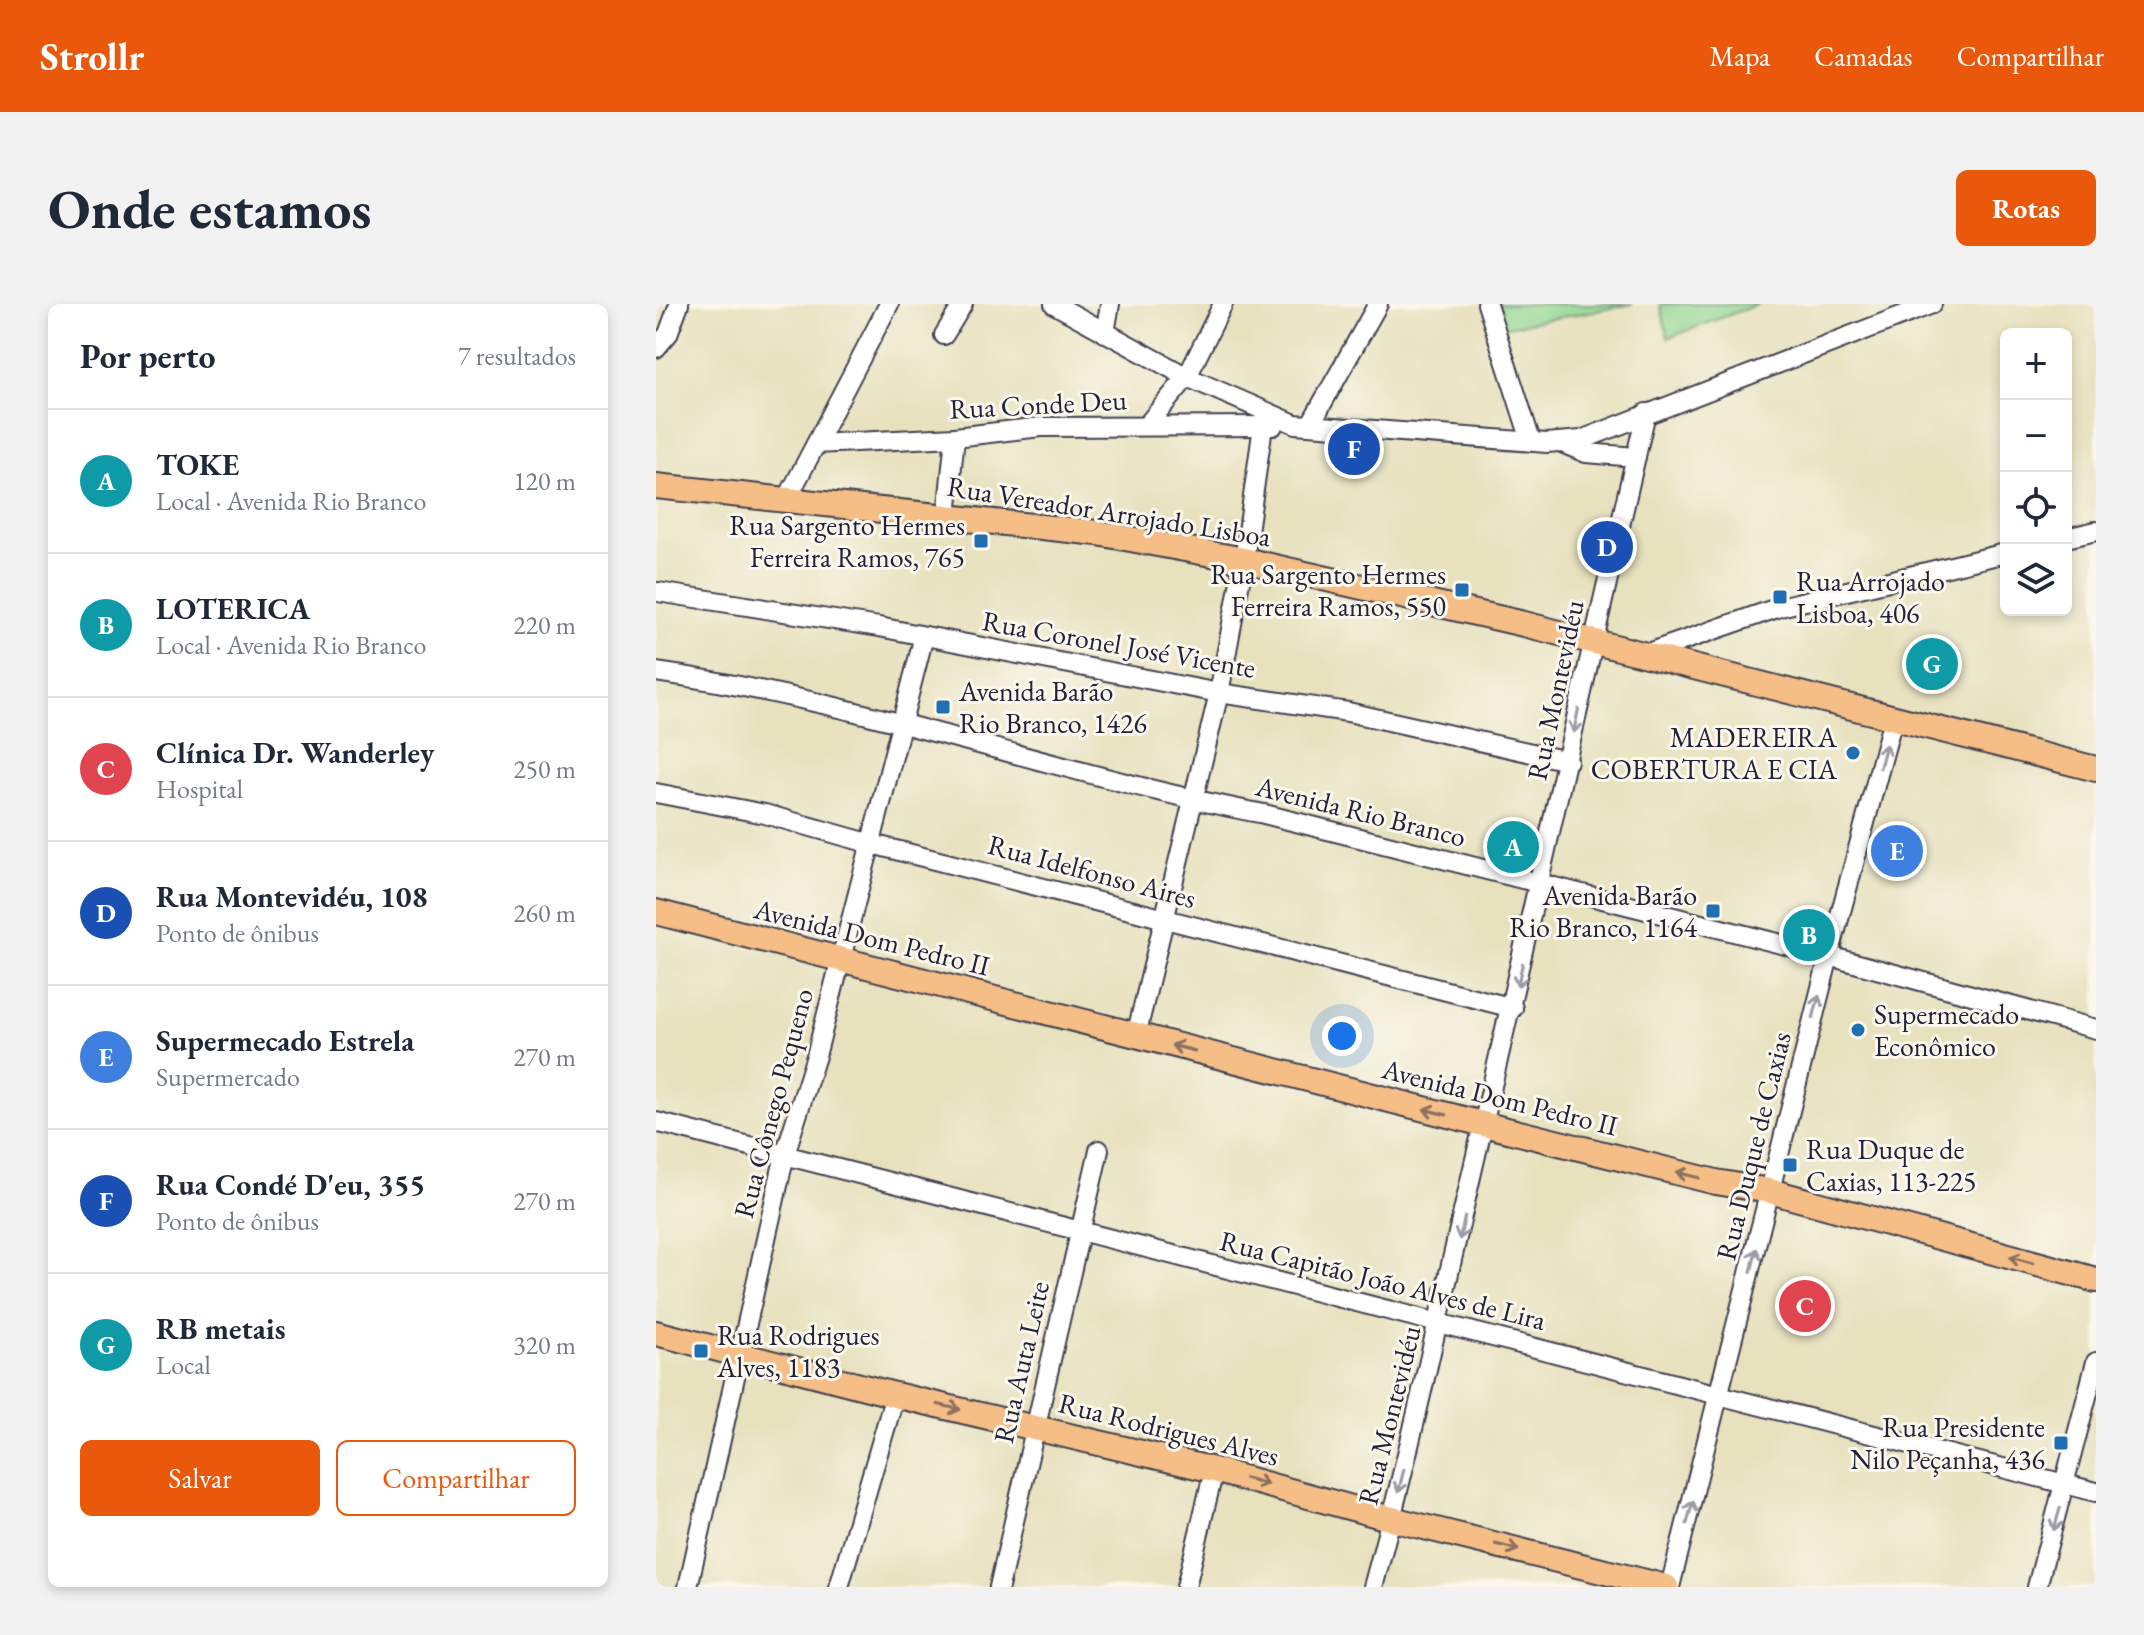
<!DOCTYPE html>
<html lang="pt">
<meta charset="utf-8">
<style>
:root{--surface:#fff;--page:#f2f2f3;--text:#1f2937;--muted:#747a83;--line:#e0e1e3;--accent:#ea580c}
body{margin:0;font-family:"EB Garamond",serif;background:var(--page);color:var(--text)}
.controls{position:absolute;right:24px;top:24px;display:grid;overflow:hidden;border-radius:12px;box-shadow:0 4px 12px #0003}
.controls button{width:72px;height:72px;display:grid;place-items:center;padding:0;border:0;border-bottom:2px solid var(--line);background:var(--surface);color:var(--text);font:40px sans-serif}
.you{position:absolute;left:686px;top:732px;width:28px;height:28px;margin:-20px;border:6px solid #fff;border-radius:50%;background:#1a73e8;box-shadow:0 0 0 12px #1a73e833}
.badge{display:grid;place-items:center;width:52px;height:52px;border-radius:50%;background:var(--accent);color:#fff;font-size:26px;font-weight:700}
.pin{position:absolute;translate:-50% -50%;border:4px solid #fff;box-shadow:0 2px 8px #0006}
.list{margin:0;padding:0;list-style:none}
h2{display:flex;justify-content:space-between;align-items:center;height:104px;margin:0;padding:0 32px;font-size:34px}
h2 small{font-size:26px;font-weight:400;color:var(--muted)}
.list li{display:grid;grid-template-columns:52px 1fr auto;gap:24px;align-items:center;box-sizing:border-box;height:144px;padding:0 32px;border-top:2px solid var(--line)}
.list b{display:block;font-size:30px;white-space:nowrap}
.list p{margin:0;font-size:26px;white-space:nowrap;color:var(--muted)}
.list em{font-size:26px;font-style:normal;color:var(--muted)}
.actions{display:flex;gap:16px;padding:24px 32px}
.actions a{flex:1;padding:18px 0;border:2px solid var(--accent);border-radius:12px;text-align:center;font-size:28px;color:var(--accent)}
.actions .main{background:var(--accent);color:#fff}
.icon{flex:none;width:44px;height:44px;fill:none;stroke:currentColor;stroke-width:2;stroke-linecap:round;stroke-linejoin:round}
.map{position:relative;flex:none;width:1440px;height:1283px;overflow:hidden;border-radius:12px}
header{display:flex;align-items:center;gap:48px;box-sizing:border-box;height:112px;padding:0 40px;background:var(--accent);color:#fff}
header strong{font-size:38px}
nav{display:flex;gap:44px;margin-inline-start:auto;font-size:28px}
.intro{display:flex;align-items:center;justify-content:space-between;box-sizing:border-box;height:192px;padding:0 48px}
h1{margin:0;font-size:56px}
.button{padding:20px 36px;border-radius:12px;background:var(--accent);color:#fff;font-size:28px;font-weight:700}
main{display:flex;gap:48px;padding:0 48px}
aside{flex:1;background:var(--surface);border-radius:12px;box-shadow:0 4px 12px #0003}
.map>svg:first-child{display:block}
</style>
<header>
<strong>Strollr</strong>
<nav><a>Mapa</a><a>Camadas</a><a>Compartilhar</a></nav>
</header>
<div class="intro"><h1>Onde estamos</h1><a class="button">Rotas</a></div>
<main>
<aside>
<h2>Por perto<small>7 resultados</small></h2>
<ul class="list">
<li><span class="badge" style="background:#0f9aa8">A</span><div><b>TOKE</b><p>Local · Avenida Rio Branco</p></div><em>120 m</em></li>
<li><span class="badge" style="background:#0f9aa8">B</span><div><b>LOTERICA</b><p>Local · Avenida Rio Branco</p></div><em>220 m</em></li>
<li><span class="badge" style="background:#e0444e">C</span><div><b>Clínica Dr. Wanderley</b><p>Hospital</p></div><em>250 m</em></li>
<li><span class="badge" style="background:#1a4fb4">D</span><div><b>Rua Montevidéu, 108</b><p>Ponto de ônibus</p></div><em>260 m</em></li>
<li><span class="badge" style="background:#3f7fe0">E</span><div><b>Supermecado Estrela</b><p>Supermercado</p></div><em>270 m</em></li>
<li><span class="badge" style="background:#1a4fb4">F</span><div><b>Rua Condé D'eu, 355</b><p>Ponto de ônibus</p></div><em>270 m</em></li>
<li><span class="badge" style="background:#0f9aa8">G</span><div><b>RB metais</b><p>Local</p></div><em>320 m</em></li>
</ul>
<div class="actions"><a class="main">Salvar</a><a>Compartilhar</a></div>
</aside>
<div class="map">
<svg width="1440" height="1283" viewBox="0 0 1440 1283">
<rect width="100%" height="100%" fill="#fbf7ec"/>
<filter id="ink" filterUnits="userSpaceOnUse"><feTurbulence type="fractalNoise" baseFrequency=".0125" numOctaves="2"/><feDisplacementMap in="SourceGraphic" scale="16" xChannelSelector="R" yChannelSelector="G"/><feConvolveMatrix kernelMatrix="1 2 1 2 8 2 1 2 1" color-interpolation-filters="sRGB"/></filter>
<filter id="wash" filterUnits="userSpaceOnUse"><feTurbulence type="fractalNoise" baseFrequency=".006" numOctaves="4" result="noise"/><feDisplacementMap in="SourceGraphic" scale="32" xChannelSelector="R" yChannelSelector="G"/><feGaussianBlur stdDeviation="1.8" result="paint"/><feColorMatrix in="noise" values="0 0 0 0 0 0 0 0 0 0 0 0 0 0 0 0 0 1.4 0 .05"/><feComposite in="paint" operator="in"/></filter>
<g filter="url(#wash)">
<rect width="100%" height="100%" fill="#e7e1be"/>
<!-- green -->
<g fill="#90d690" stroke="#597c66" stroke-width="2">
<polygon points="837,0 977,0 845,24"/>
<polygon points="1004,0 1103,0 1012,34"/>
</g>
</g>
<g filter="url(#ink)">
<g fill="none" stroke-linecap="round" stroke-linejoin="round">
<defs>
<g id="minor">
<polyline points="398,0 531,73 639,120 891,139 925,136 1276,0"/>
<polyline points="831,0 875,137"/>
<polyline points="449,29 454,0"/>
<polyline points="288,31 307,0"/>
<polyline points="0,44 12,30 23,0"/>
<polyline points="654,121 722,0"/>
<polyline points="490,122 531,73 567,0"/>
<polyline points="906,139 930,149 980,153"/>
<polyline points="160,140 299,133 385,123 617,122"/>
<polyline points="130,197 233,0"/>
<polyline points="291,211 299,133"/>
<polyline points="1410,234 1440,227"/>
<polyline points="2,288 223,323 563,389 692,408 912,457"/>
<polyline points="986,351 1124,303 1350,249"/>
<path d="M 0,368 C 207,397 403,471 608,510 L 1173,652 L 1440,725"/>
<polyline points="0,489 109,510 216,540 857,704"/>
<polyline points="480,732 563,389 588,256 607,122"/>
<polyline points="0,818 1440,1188"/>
<polyline points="32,1283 129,850 160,752 268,332"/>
<polyline points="183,1283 239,1091"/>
<polyline points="343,1283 443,846"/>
<polyline points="530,1283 558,1166"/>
<path d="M 717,1283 C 759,1129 791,973 828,817 C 884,582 935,345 990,109"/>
<polyline points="1014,1283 1173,652 1237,415"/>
<polyline points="1381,1283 1440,1058"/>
</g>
<g id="major">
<polyline points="0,182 442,229 588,256 868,320 1440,465"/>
<polyline points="0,608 827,820 1060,878 1114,887 1440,976"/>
<polyline points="0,1029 239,1091 558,1166 736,1215 1010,1283"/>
</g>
</defs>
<!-- minor casing -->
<use href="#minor" stroke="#403f4f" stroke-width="22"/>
<!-- major casing -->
<use href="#major" stroke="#403f4f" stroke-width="28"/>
<!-- minor -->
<use href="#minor" stroke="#fff" stroke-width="18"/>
<!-- major -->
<use href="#major" stroke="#f5be86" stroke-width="24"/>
</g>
<!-- one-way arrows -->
<defs><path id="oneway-shaft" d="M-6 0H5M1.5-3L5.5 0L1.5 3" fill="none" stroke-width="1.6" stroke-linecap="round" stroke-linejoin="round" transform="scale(2)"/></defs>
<g stroke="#9c9ca7">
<use href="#oneway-shaft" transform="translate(920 417) rotate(102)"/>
<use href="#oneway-shaft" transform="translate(1227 452) rotate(-75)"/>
<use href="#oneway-shaft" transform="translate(864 671) rotate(102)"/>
<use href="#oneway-shaft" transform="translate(1160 703) rotate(-76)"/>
<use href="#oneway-shaft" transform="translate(806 924) rotate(103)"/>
<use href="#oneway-shaft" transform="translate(1098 956) rotate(-76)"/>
<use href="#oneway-shaft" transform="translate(745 1177) rotate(104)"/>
<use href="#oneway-shaft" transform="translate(1034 1208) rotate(-75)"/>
<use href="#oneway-shaft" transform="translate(1401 1215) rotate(106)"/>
</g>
<g stroke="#8c7060">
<use href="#oneway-shaft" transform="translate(527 744) rotate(-166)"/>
<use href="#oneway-shaft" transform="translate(779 808) rotate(-166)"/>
<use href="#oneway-shaft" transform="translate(1032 871) rotate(-166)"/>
<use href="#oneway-shaft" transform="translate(1365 956) rotate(-165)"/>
<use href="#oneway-shaft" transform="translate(293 1103) rotate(13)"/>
<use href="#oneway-shaft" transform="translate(600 1177) rotate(15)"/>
<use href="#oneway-shaft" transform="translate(851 1243) rotate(14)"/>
</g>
</g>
<!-- markers -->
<g fill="#1f6fb2" stroke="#fbf7ec" stroke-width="3">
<rect x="317" y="229" width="16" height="16" rx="4"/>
<rect x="798" y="278" width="16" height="16" rx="4"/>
<rect x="1116" y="285" width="16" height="16" rx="4"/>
<rect x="279" y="395" width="16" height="16" rx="4"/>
<circle cx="1197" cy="449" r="8"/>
<rect x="1049" y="599" width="16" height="16" rx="4"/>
<circle cx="1202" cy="726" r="8"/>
<rect x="1126" y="853" width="16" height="16" rx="4"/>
<rect x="37" y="1039" width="16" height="16" rx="4"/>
<rect x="1397" y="1131" width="16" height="16" rx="4"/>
</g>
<g text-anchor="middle" stroke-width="6" stroke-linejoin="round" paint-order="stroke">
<!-- street labels -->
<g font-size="28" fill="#22223b" stroke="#fbf7ec">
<text transform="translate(382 100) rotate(-3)" y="10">Rua Conde Deu</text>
<text transform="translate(453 207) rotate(9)" y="10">Rua Vereador Arrojado Lisboa</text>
<text transform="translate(463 340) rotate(10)" y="10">Rua Coronel José Vicente</text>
<text transform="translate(899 386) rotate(-78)" y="10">Rua Montevidéu</text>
<text transform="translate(705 507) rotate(14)" y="10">Avenida Rio Branco</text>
<text transform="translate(436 567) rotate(15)" y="10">Rua Idelfonso Aires</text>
<text transform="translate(216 633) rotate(14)" y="10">Avenida Dom Pedro II</text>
<text transform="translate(844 793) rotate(14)" y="10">Avenida Dom Pedro II</text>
<text transform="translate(117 799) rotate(-75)" y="10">Rua Cônego Pequeno</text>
<text transform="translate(1097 842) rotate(-76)" y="10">Rua Duque de Caxias</text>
<text transform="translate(727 976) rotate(14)" y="10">Rua Capitão João Alves de Lira</text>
<text transform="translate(365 1058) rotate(-77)" y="10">Rua Auta Leite</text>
<text transform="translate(733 1111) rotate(-76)" y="10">Rua Montevidéu</text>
<text transform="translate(513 1125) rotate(14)" y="10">Rua Rodrigues Alves</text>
</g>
<!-- poi labels -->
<g font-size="28" fill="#22223b" stroke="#fbf7ec" text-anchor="end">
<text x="309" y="231">Rua Sargento Hermes<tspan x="309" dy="32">Ferreira Ramos, 765</tspan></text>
<text x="790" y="280">Rua Sargento Hermes<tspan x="790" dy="32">Ferreira Ramos, 550</tspan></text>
<text x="1140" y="287" text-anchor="start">Rua Arrojado<tspan x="1140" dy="32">Lisboa, 406</tspan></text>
<text x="303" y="397" text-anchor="start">Avenida Barão<tspan x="303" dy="32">Rio Branco, 1426</tspan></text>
<text x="1181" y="443">MADEREIRA<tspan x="1181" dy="32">COBERTURA E CIA</tspan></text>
<text x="1041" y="601">Avenida Barão<tspan x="1041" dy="32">Rio Branco, 1164</tspan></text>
<text x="1218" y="720" text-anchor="start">Supermecado<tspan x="1218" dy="32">Econômico</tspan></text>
<text x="1150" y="855" text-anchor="start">Rua Duque de<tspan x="1150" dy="32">Caxias, 113-225</tspan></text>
<text x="61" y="1041" text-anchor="start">Rua Rodrigues<tspan x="61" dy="32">Alves, 1183</tspan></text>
<text x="1389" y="1133">Rua Presidente<tspan x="1389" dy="32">Nilo Peçanha, 436</tspan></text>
</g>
</g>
</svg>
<div class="controls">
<button>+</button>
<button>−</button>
<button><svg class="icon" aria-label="locate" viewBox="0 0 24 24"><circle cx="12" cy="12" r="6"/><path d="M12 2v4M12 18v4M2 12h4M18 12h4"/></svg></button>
<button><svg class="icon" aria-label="layers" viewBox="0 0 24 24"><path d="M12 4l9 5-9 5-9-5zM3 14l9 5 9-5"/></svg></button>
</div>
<div class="you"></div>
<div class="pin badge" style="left:857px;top:543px;background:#0f9aa8">A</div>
<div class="pin badge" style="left:1153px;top:631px;background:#0f9aa8">B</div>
<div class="pin badge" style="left:1149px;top:1002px;background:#e0444e">C</div>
<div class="pin badge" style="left:951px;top:243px;background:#1a4fb4">D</div>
<div class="pin badge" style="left:1241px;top:547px;background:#3f7fe0">E</div>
<div class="pin badge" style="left:698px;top:145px;background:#1a4fb4">F</div>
<div class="pin badge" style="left:1276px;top:360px;background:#0f9aa8">G</div>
</div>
</main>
